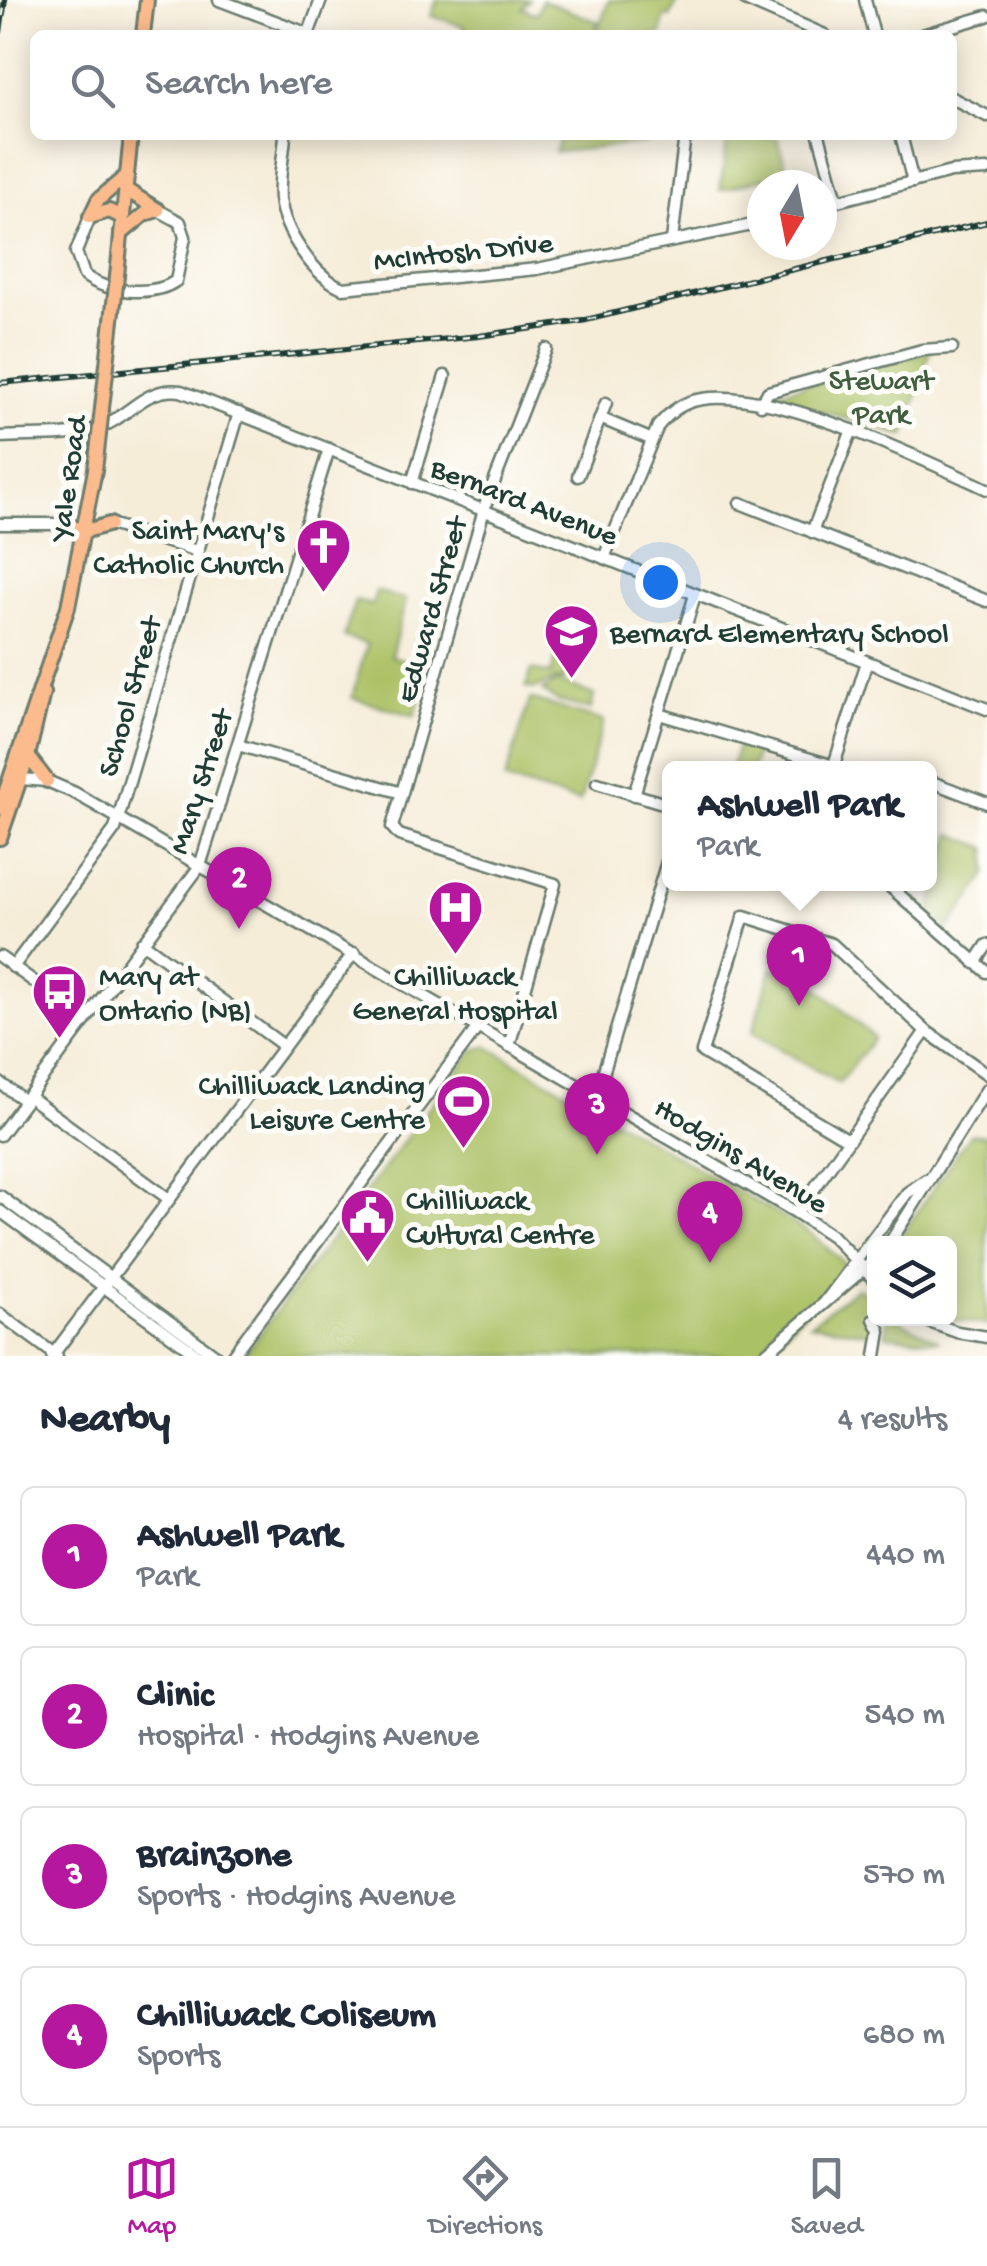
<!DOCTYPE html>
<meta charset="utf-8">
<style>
:root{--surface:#fff;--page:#f6f6f7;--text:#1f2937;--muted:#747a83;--line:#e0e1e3;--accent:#b5179e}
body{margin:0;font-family:"Gochi Hand",sans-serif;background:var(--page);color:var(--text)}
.controls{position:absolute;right:30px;bottom:30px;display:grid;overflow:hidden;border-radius:15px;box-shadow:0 5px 25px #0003}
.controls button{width:90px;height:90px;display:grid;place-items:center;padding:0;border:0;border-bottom:2px solid var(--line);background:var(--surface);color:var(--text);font:50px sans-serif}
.compass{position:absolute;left:747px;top:170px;width:90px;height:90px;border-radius:50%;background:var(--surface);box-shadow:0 5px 25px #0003;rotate:190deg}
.you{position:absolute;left:660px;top:582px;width:35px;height:35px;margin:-25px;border:8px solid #fff;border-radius:50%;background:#1a73e8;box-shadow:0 0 0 15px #1a73e833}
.badge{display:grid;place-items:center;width:65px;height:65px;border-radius:50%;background:var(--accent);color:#fff;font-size:32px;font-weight:700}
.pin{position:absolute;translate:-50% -82px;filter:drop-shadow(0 2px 5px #0008)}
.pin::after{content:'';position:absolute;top:52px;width:35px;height:30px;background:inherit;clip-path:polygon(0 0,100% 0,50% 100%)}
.popup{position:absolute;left:662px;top:761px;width:275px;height:130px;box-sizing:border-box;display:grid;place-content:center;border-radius:15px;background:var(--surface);filter:drop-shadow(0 2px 8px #0005);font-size:32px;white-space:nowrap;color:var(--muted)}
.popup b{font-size:38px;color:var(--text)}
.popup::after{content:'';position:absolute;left:50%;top:100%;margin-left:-20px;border:20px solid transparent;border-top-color:var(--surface)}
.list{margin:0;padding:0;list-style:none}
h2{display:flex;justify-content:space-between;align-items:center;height:130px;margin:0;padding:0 40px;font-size:42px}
h2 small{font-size:32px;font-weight:400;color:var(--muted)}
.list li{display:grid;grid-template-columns:65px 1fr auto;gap:30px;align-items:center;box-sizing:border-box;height:140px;margin:0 20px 20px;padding:0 20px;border:2px solid var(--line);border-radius:15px}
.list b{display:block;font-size:38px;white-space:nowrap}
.list p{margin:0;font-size:32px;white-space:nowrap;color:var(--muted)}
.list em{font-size:32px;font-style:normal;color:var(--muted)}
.icon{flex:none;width:55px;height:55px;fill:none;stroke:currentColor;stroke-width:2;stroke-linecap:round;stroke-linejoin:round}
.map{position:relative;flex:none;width:987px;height:1356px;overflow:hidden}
.search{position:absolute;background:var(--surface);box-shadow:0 5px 25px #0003;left:30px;right:30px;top:30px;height:110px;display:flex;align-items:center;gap:25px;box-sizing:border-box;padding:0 35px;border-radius:15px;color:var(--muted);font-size:38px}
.sheet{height:770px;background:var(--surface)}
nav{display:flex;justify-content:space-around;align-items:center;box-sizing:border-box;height:140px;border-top:2px solid var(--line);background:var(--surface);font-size:28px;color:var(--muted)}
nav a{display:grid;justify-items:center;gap:5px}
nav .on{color:var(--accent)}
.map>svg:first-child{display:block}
</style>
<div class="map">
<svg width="987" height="1356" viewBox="0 0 987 1356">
<rect width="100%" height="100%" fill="#fdfcf7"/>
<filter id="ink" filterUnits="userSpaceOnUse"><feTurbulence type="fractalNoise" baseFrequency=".01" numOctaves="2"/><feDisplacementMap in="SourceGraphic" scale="20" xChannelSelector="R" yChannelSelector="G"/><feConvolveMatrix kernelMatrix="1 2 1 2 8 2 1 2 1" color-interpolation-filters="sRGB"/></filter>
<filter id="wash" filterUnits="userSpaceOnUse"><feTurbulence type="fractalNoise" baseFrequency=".0048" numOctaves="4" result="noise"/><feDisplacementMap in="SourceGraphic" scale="40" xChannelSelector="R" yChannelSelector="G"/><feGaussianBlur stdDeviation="2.25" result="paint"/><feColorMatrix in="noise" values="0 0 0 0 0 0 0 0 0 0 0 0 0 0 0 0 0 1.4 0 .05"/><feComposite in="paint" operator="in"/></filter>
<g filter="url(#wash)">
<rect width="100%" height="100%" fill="#f6edd9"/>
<!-- green -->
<g fill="#abc165" stroke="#657f4c" stroke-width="2.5">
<polygon points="437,0 529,0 522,8 536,14 542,0 598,22 593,35 461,35 466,27 431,16"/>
<polygon points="609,0 678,0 670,17 664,16 661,35 596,35"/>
<polygon points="561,135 648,135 647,143 555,152"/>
<polygon points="728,135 778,138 787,172 720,190"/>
<polygon points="930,351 905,436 766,395"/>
<polygon points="376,591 406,600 391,656 428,667 415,716 352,698 367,644 344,637 355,601 372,605"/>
<polygon points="556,657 569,661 564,680 556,679 535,689 526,687 531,670 551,674"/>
<polygon points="557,681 594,695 591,709 557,701 543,691"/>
<polygon points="530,699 604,721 580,802 505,780"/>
<polygon points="738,745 757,751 752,768 731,768"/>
<polygon points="952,834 987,848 987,874 949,929 930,911"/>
<polygon points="772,969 808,979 874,1038 839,1083 752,1033"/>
<polygon points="487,1046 810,1233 843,1262 841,1275 761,1356 243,1356 446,1085 474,1050"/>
<polygon points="970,1134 987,1136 987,1325 946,1319 950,1244 896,1243"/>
<polygon points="857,1288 874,1297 874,1308 866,1317 875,1334 810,1324"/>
<polygon points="887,1318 896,1319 940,1341 886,1335"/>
</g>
</g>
<g filter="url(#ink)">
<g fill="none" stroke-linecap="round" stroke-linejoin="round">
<defs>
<g id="minor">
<polyline points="219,0 309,34"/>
<polyline points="745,0 825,35"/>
<polyline points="865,0 874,35"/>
<polyline points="308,35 321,0"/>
<polyline points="922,35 987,16"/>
<polyline points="952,98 987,116"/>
<path d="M 285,135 C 284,155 278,179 280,199 C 284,231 313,276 343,288 L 537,269 L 762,223"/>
<polyline points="819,135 837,200"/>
<polyline points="901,135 913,182"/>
<polyline points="822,205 951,172 987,170"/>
<path d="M 90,217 L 76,252 L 84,275 C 106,293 153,297 176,281 L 185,237 L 180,222 L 158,210"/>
<polyline points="672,240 685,135"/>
<polyline points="761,405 768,392 922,350 952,348"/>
<polyline points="602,419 650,439"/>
<path d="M 0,437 C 30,435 67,438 96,429 C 128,419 143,386 181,391 L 987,709"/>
<polyline points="578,476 606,403"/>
<polyline points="412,483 445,376"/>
<polyline points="740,503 987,601"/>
<polyline points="0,524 63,524"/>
<polyline points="110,524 197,551"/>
<polyline points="812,532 852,430"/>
<path d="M 604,558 L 658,426 C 671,411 684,401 703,399 C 775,388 920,458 987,489"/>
<polyline points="659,714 834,766"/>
<polyline points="238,745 402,793"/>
<polyline points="833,768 867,662"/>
<polyline points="21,779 47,781 75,793 797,1213 832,1236 874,1279"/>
<polyline points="929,781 987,803"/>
<polyline points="597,783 669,805"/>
<polyline points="634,795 695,595"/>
<polyline points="887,884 987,972"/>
<polyline points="142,942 284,1046"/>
<polyline points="0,957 86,1019"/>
<polyline points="975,963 987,945"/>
<polyline points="13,967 115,829 239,413"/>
<polyline points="509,1046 555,884 399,835 392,827 486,503 546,349"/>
<polyline points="0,1083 25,1101"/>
<polyline points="28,1096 169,1199"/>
<polyline points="596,1097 669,855"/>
<polyline points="0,1135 200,866 329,449"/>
<polyline points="847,1139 702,1052 744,916 832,944 926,1031 987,1074"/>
<polyline points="0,1196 216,1356"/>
<polyline points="0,1211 199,1356"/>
<polyline points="797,1213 926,1031"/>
<polyline points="889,1244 987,1089"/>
<polyline points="825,1302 907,1193 926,1180"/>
<polyline points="0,1314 57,1356"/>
<polyline points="918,1318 957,1332 987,1337"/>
<polyline points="874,1319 880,1331 876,1356"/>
<polyline points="52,1356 354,953"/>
<polyline points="232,1356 478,1027"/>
<polyline points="763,1356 874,1260"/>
</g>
<g id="major">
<polyline points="143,35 147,0"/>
<polyline points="125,189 158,210"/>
<polyline points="90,217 98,200 127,175"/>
<polyline points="90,217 109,211 122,217"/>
<polyline points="121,234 145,214 158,210"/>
<polyline points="117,276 131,135"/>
<polyline points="63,524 86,531 110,524"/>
<polyline points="28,756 47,781"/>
<polyline points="0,808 68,607 95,470"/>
<polyline points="0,838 28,756 43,693"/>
</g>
</defs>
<!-- minor casing -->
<use href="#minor" stroke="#6a7b6e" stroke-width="15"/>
<!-- major casing -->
<use href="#major" stroke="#6a7b6e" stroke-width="18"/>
<!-- minor -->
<use href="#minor" stroke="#fff" stroke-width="10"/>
<!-- major -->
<use href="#major" stroke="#fbbb8c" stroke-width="12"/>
<defs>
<g id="rail">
<polyline points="0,32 5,0"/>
<polyline points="0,383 479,336 582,321 987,222"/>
</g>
</defs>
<!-- rail casing -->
<use href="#rail" stroke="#1f3d34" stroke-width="6"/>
<!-- rail -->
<use href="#rail" stroke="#fdfcf7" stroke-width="2.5" stroke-dasharray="8" stroke-linecap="butt"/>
<defs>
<polyline id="major-bridge" points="95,470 117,276"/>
</defs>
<!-- major-bridge casing -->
<use href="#major-bridge" stroke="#6a7b6e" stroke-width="18" stroke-linecap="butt"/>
<!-- major-bridge -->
<use href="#major-bridge" stroke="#fbbb8c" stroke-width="12"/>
</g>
</g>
<!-- icons -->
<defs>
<symbol id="church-pin" viewBox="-11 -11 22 30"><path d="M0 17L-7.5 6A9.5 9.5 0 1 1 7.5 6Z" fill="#b5179e" stroke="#fdfcf7"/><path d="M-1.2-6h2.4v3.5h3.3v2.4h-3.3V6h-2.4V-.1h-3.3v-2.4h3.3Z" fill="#fff"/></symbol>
<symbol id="school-pin" viewBox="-11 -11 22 30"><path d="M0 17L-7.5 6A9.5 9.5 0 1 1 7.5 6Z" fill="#b5179e" stroke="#fdfcf7"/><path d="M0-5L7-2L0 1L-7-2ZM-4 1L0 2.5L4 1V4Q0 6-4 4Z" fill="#fff"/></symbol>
<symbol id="hospital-pin" viewBox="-11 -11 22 30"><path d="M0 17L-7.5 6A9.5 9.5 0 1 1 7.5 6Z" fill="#b5179e" stroke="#fdfcf7"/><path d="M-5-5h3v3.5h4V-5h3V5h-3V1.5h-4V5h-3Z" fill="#fff"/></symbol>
<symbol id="bus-pin" viewBox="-11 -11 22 30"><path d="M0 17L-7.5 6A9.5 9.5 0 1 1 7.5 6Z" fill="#b5179e" stroke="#fdfcf7"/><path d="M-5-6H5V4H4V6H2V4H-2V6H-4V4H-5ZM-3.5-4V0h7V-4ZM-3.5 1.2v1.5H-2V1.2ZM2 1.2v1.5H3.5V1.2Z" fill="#fff"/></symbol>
<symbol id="stadium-pin" viewBox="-11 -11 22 30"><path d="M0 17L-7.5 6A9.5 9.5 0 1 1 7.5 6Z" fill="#b5179e" stroke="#fdfcf7"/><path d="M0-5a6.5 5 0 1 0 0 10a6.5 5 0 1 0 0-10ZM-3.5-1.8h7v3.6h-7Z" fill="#fff"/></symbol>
<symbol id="civic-pin" viewBox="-11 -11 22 30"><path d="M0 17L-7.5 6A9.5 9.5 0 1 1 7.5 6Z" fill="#b5179e" stroke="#fdfcf7"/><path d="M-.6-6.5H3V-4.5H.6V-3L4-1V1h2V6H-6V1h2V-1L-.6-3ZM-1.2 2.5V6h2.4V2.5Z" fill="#fff"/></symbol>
</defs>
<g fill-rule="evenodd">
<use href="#church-pin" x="292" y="514" width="63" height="86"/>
<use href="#school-pin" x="540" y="600" width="63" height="86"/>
<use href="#hospital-pin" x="424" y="876" width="63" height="86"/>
<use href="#bus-pin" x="28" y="960" width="63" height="86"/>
<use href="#stadium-pin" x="432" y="1070" width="63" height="86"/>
<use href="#civic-pin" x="336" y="1184" width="63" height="86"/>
</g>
<g text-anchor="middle" stroke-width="10" stroke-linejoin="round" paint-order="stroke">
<!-- street labels -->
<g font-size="30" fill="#1f3d34" stroke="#fdfcf7">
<text transform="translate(463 250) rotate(-6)" y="10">McIntosh Drive</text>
<text transform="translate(67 478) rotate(-82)" y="10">Yale Road</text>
<text transform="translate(525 500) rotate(21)" y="10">Bernard Avenue</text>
<text transform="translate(430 609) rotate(-74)" y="10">Edward Street</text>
<text transform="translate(128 696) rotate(-74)" y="10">School Street</text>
<text transform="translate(199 781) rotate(-72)" y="10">Mary Street</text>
<text transform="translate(742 1154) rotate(31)" y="10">Hodgins Avenue</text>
</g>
<!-- park labels -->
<g font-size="30" fill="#425e40" stroke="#fdfcf7">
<text x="881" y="389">Stewart<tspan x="881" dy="34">Park</tspan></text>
</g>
<!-- poi labels -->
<g font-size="30" fill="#1f3d34" stroke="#fdfcf7" text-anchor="start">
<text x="284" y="539" text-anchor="end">Saint Mary's<tspan x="284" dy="34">Catholic Church</tspan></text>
<text x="610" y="642">Bernard Elementary School</text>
<text x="99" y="985">Mary at<tspan x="99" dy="34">Ontario (NB)</tspan></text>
<text x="455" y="985" text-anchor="middle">Chilliwack<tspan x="455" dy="34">General Hospital</tspan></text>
<text x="425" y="1094" text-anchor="end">Chilliwack Landing<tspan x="425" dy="34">Leisure Centre</tspan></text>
<text x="406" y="1209">Chilliwack<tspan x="406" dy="34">Cultural Centre</tspan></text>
</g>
</g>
</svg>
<div class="controls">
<button><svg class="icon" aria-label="layers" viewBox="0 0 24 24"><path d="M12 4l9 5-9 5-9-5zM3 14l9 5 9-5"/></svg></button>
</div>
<svg class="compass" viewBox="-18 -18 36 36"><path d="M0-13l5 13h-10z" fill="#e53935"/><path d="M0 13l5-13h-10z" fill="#747a83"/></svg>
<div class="you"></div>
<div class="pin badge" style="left:799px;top:1006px">1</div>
<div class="popup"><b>Ashwell Park</b>Park</div>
<div class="pin badge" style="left:239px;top:929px">2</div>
<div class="pin badge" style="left:597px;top:1155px">3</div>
<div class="pin badge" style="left:710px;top:1263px">4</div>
<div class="search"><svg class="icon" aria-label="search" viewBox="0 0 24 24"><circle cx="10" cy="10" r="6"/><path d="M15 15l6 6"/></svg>Search here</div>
</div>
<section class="sheet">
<h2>Nearby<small>4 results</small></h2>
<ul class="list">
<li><span class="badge">1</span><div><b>Ashwell Park</b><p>Park</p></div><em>440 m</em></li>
<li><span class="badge">2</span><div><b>Clinic</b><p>Hospital · Hodgins Avenue</p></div><em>540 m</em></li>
<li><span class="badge">3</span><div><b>Brainzone</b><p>Sports · Hodgins Avenue</p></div><em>570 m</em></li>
<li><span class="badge">4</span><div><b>Chilliwack Coliseum</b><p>Sports</p></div><em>680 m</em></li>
</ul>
</section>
<nav>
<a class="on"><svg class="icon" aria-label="map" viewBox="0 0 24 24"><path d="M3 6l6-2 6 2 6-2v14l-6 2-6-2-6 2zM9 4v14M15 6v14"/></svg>Map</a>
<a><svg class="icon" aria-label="directions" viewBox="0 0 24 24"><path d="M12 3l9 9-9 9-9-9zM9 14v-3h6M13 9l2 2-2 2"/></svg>Directions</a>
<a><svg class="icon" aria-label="saved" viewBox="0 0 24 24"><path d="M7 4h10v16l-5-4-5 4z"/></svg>Saved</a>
</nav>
